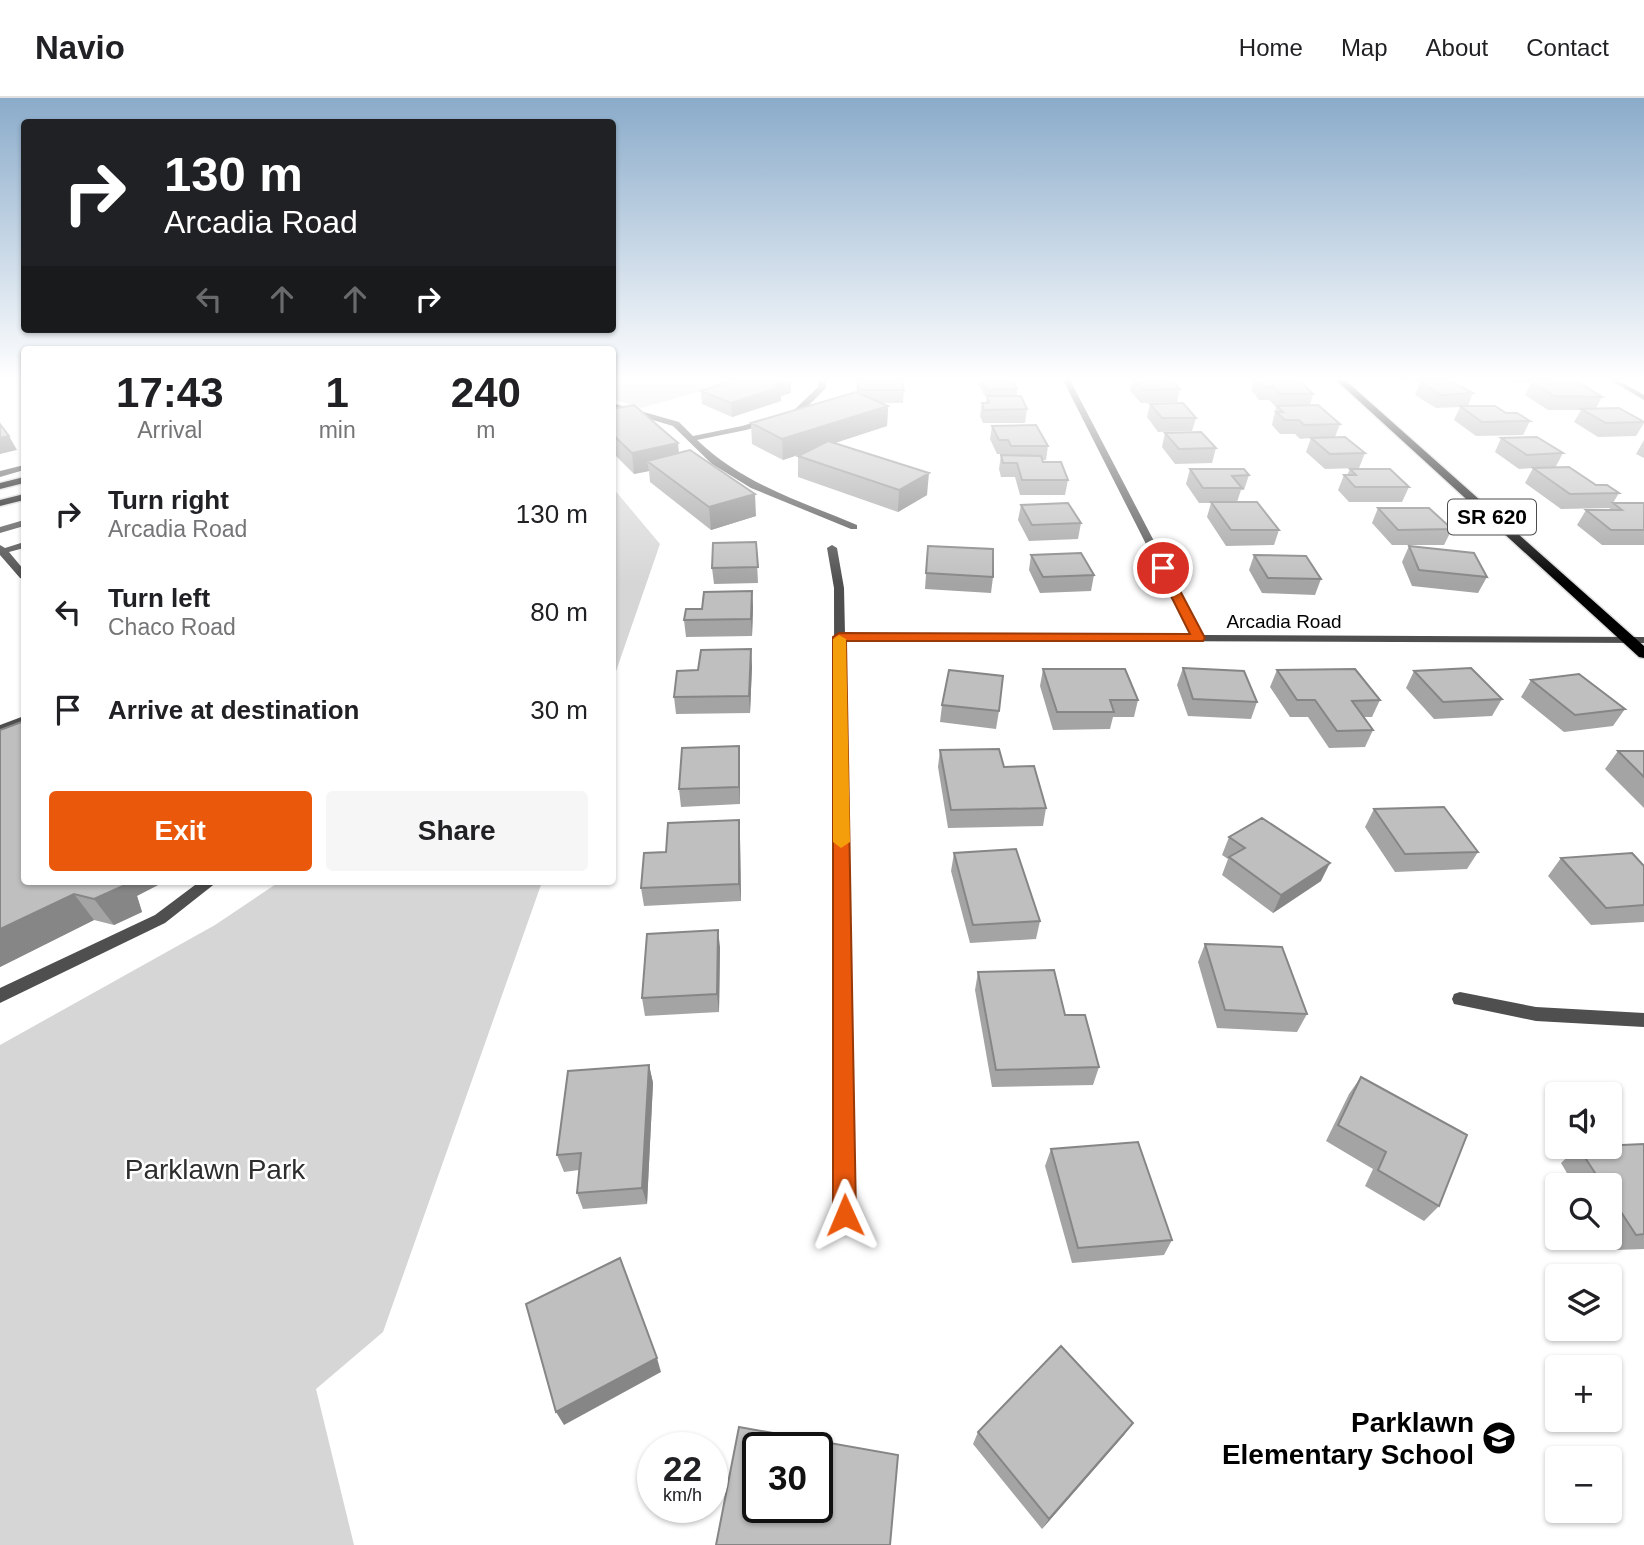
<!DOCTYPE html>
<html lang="en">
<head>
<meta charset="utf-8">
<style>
  :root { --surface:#fff; --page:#f6f6f6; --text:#202124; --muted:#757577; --line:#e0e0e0; --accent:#ea580c }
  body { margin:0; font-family:Helvetica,sans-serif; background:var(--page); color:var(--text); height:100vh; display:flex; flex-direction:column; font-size:26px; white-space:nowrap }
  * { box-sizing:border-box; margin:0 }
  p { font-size:23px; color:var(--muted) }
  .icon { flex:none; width:38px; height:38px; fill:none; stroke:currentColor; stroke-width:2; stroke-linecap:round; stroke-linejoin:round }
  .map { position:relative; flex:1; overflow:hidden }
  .details { position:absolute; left:21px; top:248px; width:595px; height:539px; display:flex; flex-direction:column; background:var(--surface); border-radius:7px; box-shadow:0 2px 5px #0004 }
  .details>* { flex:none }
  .hud { position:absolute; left:21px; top:21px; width:595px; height:214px; border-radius:7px; box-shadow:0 2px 5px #0004; background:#202124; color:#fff; overflow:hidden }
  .controls { position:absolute; left:1545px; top:984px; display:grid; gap:14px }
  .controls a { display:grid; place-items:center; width:77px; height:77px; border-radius:7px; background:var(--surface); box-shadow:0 2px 5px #0004; font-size:35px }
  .speed { position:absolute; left:637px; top:1334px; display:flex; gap:14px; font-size:35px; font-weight:700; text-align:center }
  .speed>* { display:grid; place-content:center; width:91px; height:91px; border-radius:50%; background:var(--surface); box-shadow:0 2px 5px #0004; line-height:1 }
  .speed small { font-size:18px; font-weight:400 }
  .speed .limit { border:4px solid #111; border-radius:10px; background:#fff; color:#111 }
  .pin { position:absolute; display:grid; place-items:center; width:60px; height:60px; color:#fff; margin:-30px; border:4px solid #fff; border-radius:50%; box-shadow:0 2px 7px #0007 }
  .me { position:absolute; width:77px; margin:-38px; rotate:359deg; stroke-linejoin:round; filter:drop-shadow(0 0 5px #0008) }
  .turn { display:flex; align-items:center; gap:24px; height:147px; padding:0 28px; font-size:32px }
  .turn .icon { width:91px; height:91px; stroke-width:2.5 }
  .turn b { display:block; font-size:49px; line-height:60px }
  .lanes { display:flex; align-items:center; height:66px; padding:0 28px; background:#0003; justify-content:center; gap:35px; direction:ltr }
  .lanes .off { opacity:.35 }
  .eta { display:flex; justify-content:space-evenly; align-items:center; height:119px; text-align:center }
  .eta b { font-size:42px; font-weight:600; line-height:49px }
  .action { display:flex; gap:14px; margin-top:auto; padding:14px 28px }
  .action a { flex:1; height:80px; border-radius:7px; background:var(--accent); color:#fff; font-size:28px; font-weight:600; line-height:80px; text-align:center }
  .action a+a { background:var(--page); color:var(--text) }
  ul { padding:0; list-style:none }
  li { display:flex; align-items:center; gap:21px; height:98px; padding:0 28px }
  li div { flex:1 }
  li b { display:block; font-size:26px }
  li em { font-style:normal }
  header { display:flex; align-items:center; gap:42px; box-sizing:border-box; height:98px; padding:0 35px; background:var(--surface); border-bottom:2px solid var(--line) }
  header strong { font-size:33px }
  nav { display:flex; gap:38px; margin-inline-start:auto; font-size:24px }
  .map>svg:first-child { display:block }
  .green { fill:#d6d6d6 }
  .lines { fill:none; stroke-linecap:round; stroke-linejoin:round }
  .primary-casing { stroke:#dbdbdb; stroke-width:3 }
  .lane { fill:#4f4f4f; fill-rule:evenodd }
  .street { fill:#4f4f4f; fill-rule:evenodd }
  .primary { fill:#000; fill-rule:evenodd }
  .wall { fill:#a4a4a4 }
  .shaded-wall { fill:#868686 }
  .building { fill:#bfbfbf; stroke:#868686; stroke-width:2; fill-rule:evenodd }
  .route { fill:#ea580c; stroke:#983908; stroke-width:2 }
  .slow { fill:#f59e0b }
  .labels { text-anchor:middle; stroke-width:5; stroke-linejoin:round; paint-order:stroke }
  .far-street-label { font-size:19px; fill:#000; stroke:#fff }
  .shield { fill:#fff; stroke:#4c4c4c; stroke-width:2 }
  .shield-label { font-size:21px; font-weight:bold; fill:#000 }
  .near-park-label { font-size:28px; fill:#2d2d2d; stroke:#fff }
  .near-poi-label { font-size:28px; font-weight:bold; fill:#000; stroke:#fff; text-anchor:end }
</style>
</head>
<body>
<header>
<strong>Navio</strong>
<nav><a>Home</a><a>Map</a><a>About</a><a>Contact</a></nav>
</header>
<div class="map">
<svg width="1644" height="1447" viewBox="0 0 1644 1447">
  <rect width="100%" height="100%" fill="#fff"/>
  <!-- green -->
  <path class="green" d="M 612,282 L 735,282 L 736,283 L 641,310 L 613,301 Z
    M 613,390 L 660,446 L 613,582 Z
    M 279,784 L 542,784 L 383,1234 L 316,1291 L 354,1447 L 0,1447 L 0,947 L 215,827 Z"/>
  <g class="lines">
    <defs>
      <path id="primary" d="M 1336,282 L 1345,282 L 1644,548 L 1644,560 L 1639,559 Z
        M 24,379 L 24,385 L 0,391 L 0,385 Z
        M 24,396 L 24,402 L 0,408 L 0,402 Z"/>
    </defs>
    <!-- primary casing -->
    <use href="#primary" class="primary-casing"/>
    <!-- lane -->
    <path class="lane" d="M 24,444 L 24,450 L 9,454 L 24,472 L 24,481 L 20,480 L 0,457 L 0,447 L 5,450 Z
      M 24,618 L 24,626 L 0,635 L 0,627 Z
      M 199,784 L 217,784 L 165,825 L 0,905 L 0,890 L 155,817 Z"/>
    <!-- street -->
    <path class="street" d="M 818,282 L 826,282 L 826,290 L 800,316 L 746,332 L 697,342 C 743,386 800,403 857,427 L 857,431 L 851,431 L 751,390 L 712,366 L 673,328 L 612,310 L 612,305 L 679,324 L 693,338 L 742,328 L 794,312 L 818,289 Z
      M 1063,282 L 1070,282 L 1203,537 L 1644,539 L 1644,545 L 845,542 L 855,1117 L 852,1124 L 845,1127 L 838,1124 L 835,1117 L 834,490 L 827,450 L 832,447 L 837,450 L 844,490 L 845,536 L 1192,537 Z
      M 1610,282 L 1618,282 L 1644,297 L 1644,302 Z
      M 24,367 L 24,372 L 0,379 L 0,373 Z
      M 24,422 L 24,428 L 0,435 L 0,429 Z
      M 1460,894 L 1536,909 L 1644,915 L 1644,929 L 1536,923 L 1454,906 L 1452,901 L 1454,896 Z"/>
    <!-- primary -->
    <use href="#primary" class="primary"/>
  </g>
  <!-- wall -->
  <path class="wall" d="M 791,282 L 791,295 L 781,298 L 781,303 L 732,319 L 702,306 L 701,293 Z
    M 856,282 L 902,282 L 904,292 L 903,305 L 882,305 L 888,308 L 887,328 L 834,345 L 927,397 L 898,414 L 798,379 L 798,358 L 805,354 L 783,362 L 752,346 L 751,325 L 857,295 Z
    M 979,282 L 1012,282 L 1017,291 L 1017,298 L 985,298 L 978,286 Z
    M 1132,282 L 1171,282 L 1180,291 L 1177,304 L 1141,305 L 1130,293 Z
    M 1244,282 L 1299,282 L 1313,296 L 1310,308 L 1340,326 L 1335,339 L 1365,355 L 1359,370 L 1325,371 L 1306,354 L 1311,340 L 1300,341 L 1295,336 L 1280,336 L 1272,327 L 1276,309 L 1269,302 L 1259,302 L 1251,292 L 1254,283 Z
    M 1397,282 L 1444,282 L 1443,283 L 1473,295 L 1468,308 L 1506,315 L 1530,323 L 1523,337 L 1476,338 L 1454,322 L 1460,309 L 1436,310 L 1415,297 L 1420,284 L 1433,284 L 1398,283 Z
    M 1511,282 L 1553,282 L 1553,284 L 1602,299 L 1596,310 L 1644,325 L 1636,338 L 1598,339 L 1574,324 L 1581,312 L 1548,312 L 1525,297 L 1531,285 L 1515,285 Z
    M 987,298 L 1027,311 L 1025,325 L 983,325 L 980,318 L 982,305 L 986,305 Z
    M 1150,306 L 1196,320 L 1192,333 L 1158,334 L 1147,319 Z
    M 612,311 L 679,355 L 756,418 L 711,432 L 650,384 L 649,373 L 634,376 L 612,354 Z
    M 992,328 L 1048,348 L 1046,362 L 1042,362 L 1043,364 L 1068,382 L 1065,397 L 1020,397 L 1015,379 L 1001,379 L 999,371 L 1001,357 L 1007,357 L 1006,356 L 997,356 L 990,341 Z
    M 1165,335 L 1216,350 L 1212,365 L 1175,366 L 1162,349 Z
    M 1501,340 L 1563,355 L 1555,370 L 1596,387 L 1619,395 L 1613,405 L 1644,405 L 1644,447 L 1602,447 L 1577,427 L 1586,412 L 1609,412 L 1610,410 L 1561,411 L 1525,385 L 1533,370 L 1519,371 L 1495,354 Z
    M 1644,342 L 1644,360 L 1636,356 Z
    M 1190,371 L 1249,377 L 1244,392 L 1241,392 L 1237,404 L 1279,432 L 1274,447 L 1226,448 L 1207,419 L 1211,405 L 1199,405 L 1186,386 Z
    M 1350,371 L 1409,389 L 1402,404 L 1349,404 L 1338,392 L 1344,377 L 1347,377 Z
    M 1021,407 L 1081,425 L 1078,441 L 1029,443 L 1018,422 Z
    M 1378,410 L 1452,431 L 1444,447 L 1392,447 L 1372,425 Z
    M 756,444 L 758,485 L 714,486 L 712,470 Z
    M 928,448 L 993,479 L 991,495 L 925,491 Z
    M 1409,448 L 1487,479 L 1478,495 L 1412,488 L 1402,464 Z
    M 1031,457 L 1094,477 L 1091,493 L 1040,495 L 1029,472 Z
    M 1254,457 L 1321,481 L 1315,497 L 1262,495 L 1249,472 Z
    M 753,509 L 752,538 L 686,539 L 684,522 Z
    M 752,568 L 750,615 L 676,616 L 674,599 L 698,572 Z
    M 1183,570 L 1257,604 L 1251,621 L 1188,618 L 1177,587 Z
    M 1043,571 L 1138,602 L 1134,619 L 1113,619 L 1110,631 L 1053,632 L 1040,588 Z
    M 1277,572 L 1380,602 L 1372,619 L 1364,619 L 1373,632 L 1365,649 L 1329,650 L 1308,619 L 1290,619 L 1270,589 Z
    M 1414,573 L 1502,601 L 1492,618 L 1434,621 L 1406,590 Z
    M 1531,582 L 1625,611 L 1613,628 L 1564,634 L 1521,599 Z
    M 942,607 L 999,613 L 996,631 L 940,624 Z
    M 24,623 L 137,798 L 142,814 L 114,827 L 94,822 L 0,869 Z
    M 940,652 L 1004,669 L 1046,710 L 1043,728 L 948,730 L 938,669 Z
    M 1618,653 L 1644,653 L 1644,710 L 1605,671 Z
    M 740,666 L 740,706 L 681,709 L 679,691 Z
    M 1374,711 L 1478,754 L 1467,771 L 1395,774 L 1365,729 Z
    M 1229,739 L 1321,783 L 1273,815 L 1222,777 L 1228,761 L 1222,757 Z
    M 740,740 L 741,803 L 644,808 L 641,790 L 666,754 Z
    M 954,755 L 1040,823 L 1036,841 L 970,845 L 951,773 Z
    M 1561,760 L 1644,768 L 1644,824 L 1591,827 L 1548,778 Z
    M 1205,846 L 1307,916 L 1297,934 L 1217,930 L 1198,864 Z
    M 720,849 L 719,914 L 645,918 L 642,900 Z
    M 978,874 L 1065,917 L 1099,969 L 1093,987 L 992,989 L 975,892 Z
    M 649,967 L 653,985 L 647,1106 L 583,1111 L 577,1095 L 579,1072 L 564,1074 L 557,1057 Z
    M 1361,979 L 1439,1108 L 1424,1123 L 1365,1088 L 1373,1071 L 1326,1043 L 1349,996 Z
    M 1644,1046 L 1644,1151 L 1616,1152 L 1608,1139 L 1610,1139 L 1610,1087 L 1574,1087 L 1561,1065 L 1578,1049 Z
    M 1051,1051 L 1172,1142 L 1164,1157 L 1072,1165 L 1045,1068 Z
    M 1133,1325 L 1124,1337 L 1042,1431 L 973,1346 L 978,1334 Z"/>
  <!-- shaded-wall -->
  <path class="shaded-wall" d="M 791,282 L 791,295 L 781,298 L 781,303 L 732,319 L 731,305 L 774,287 Z
    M 888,308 L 887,328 L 783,362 L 782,341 Z
    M 9,338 L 17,352 L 0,356 L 0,340 Z
    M 678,345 L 680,366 L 647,363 L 649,373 L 634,376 L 632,355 Z
    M 929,375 L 927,397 L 898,414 L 899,392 Z
    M 755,396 L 756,418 L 711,432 L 709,409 Z
    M 752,493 L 753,509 L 752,538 L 751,521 Z
    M 751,551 L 752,568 L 750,615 L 749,598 Z
    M 739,648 L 740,666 L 740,706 L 739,689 Z
    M 739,722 L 740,740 L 741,803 L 739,786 Z
    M 1330,765 L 1321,783 L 1273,815 L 1281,797 Z
    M 122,784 L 164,784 L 137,798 L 142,814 L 114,827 L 94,801 Z
    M 74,796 L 94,822 L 0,869 L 0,831 Z
    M 718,832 L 720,849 L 719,914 L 717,896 Z
    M 649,967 L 653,985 L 647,1106 L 642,1090 Z
    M 657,1260 L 661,1274 L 564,1327 L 556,1314 Z
    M 1133,1325 L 1124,1337 L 1042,1431 L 1049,1421 Z"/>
  <!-- building -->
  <path class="building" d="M 735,282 L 790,282 L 774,287 L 780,289 L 731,305 L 701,293 Z
    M 858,282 L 902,282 L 904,292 L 858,292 Z
    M 981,282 L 1012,282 L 1017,291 L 986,292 Z
    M 1135,282 L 1171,282 L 1180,291 L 1144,292 Z
    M 1257,282 L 1299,282 L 1313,296 L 1280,296 L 1273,288 L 1263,289 Z
    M 1451,283 L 1473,295 L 1441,297 L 1420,284 Z
    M 1532,284 L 1578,284 L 1602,299 L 1554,298 Z
    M 856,294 L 888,308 L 782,341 L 751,325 Z
    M 987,298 L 1021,298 L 1027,311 L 984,312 L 982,305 L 989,305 Z
    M 1183,305 L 1196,320 L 1162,320 L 1150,306 Z
    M 634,307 L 678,345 L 632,355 L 612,336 L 612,311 Z
    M 1318,307 L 1340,326 L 1304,327 L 1299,322 L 1285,322 L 1276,314 L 1283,314 L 1277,308 Z
    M 1460,308 L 1495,308 L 1506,315 L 1517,315 L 1530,323 L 1482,324 Z
    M 1619,310 L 1644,324 L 1606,325 L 1581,311 Z
    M 0,326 L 9,338 L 0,340 Z
    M 1036,327 L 1048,348 L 1011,348 L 1008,342 L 999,342 L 992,328 Z
    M 1201,334 L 1216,350 L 1179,351 L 1165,335 Z
    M 1345,339 L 1365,355 L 1330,356 L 1311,340 Z
    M 1537,339 L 1563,355 L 1527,357 L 1501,340 Z
    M 828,343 L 929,375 L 899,392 L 798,358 Z
    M 690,352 L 755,396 L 709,409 L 647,363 Z
    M 1001,357 L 1041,358 L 1043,364 L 1061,364 L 1068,382 L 1022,382 L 1017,365 L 1003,365 Z
    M 1569,369 L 1596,387 L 1607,387 L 1619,395 L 1570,396 L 1533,370 Z
    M 1190,371 L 1244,371 L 1249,377 L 1232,378 L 1242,390 L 1203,390 Z
    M 1350,371 L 1390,371 L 1409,389 L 1355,389 L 1344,377 L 1356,377 Z
    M 1211,404 L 1257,404 L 1279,432 L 1231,432 Z
    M 1068,405 L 1081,425 L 1032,427 L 1021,407 Z
    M 1613,405 L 1644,405 L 1644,432 L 1611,432 L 1586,412 L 1622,412 Z
    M 1378,410 L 1429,410 L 1452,431 L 1398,432 Z
    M 756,444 L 758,469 L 712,470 L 713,445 Z
    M 928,448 L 993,451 L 993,479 L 926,475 Z
    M 1409,448 L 1474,455 L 1487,479 L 1419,472 Z
    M 1081,455 L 1094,477 L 1043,479 L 1031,457 Z
    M 1254,457 L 1306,458 L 1321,481 L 1268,480 Z
    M 752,493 L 751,521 L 684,522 L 686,511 L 702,511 L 704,494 Z
    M 751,551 L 749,598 L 674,599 L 677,573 L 698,572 L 701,552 Z
    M 1183,570 L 1244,573 L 1257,604 L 1193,601 Z
    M 1471,570 L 1502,601 L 1443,604 L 1414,573 Z
    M 1043,571 L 1125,571 L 1138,602 L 1110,602 L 1114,614 L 1057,614 Z
    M 1355,571 L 1380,602 L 1352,603 L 1373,632 L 1337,633 L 1315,602 L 1297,602 L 1277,572 Z
    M 949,572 L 1003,578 L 999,613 L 942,607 Z
    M 1579,576 L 1625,611 L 1575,617 L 1531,582 Z
    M 24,623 L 24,784 L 122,784 L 123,788 L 94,801 L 74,796 L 0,831 L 0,632 Z
    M 739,648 L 739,689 L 679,691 L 682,650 Z
    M 999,651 L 1004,669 L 1034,668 L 1046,710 L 951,712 L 940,652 Z
    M 1618,653 L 1644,653 L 1644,679 Z
    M 1444,709 L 1478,754 L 1405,756 L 1374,711 Z
    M 1262,720 L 1330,765 L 1281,797 L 1229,759 L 1245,750 L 1229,739 Z
    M 739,722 L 739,786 L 641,790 L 644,755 L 666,754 L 668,725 Z
    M 1016,751 L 1040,823 L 973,827 L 954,755 Z
    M 1632,755 L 1644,768 L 1644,807 L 1606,810 L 1561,760 Z
    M 718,832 L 717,896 L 642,900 L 647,836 Z
    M 1205,846 L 1282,849 L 1307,916 L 1225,912 Z
    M 1054,872 L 1065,917 L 1085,917 L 1099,969 L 996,972 L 978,874 Z
    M 649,967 L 642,1090 L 577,1095 L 581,1055 L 557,1057 L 568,973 Z
    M 1361,979 L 1467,1037 L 1439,1108 L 1378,1072 L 1386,1054 L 1338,1027 Z
    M 1138,1044 L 1172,1142 L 1078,1150 L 1051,1051 Z
    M 1644,1046 L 1644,1136 L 1636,1137 L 1610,1097 L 1610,1087 L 1603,1087 L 1578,1049 Z
    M 620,1160 L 657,1260 L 556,1314 L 526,1206 Z
    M 1061,1248 L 1133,1325 L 1049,1421 L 978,1334 Z
    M 739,1329 L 898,1357 L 890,1447 L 716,1447 ZM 758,1349 L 817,1349 L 817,1409 L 758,1409 Z"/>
  <!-- sky -->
  <linearGradient id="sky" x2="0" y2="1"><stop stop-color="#8aabca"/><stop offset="0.58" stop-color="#fff"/><stop offset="1" stop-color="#fff" stop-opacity="0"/></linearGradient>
  <rect width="1644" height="485" fill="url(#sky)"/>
  <!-- route -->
  <path class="route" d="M 1163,466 L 1168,470 L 1205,540 L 1203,543 L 846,543 L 856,1117 L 853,1125 L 845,1128 L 837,1125 L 833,1117 L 833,539 L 839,535 L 1190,536 L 1157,470 Z"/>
  <!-- slow -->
  <path class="slow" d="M 839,537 L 846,541 L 850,744 L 841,750 L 833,744 L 833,541 Z"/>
  <!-- icons -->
  <defs>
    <symbol id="school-disc" viewBox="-11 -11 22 22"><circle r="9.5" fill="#000" stroke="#fff"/><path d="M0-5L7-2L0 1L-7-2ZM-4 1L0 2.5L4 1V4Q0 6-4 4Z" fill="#fff"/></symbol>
  </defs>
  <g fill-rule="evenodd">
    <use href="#school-disc" x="1480" y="1321" width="38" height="38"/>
  </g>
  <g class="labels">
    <!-- far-street labels -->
    <g class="far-street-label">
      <text x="1284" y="530">Arcadia Road</text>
    </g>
    <!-- shield labels -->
    <rect class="shield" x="1448" y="401.5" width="88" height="35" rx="5"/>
    <g class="shield-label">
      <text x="1492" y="426">SR 620</text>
    </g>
    <!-- near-park labels -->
    <g class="near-park-label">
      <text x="215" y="1081">Parklawn Park</text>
    </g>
    <!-- near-poi labels -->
    <g class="near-poi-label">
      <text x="1474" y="1334">Parklawn<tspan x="1474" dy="32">Elementary School</tspan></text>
    </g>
  </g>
</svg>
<div class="controls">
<a><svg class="icon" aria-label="sound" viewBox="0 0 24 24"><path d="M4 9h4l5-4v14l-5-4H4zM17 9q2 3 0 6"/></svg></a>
<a><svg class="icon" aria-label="search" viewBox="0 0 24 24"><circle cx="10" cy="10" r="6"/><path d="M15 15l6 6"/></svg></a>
<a><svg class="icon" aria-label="layers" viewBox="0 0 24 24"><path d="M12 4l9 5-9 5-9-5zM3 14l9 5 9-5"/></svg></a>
<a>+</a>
<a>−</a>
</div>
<div class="speed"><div>22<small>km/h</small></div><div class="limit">30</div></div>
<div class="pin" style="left:1163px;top:470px;background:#d93025"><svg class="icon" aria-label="arrive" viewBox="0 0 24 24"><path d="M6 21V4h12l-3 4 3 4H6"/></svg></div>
<svg class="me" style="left:845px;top:1117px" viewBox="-20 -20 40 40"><path d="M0-17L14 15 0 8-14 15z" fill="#ea580c" stroke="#fff" stroke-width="4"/></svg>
<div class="hud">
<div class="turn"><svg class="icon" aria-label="right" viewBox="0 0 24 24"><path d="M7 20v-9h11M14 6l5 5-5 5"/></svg><div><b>130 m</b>Arcadia Road</div></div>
<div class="lanes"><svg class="icon off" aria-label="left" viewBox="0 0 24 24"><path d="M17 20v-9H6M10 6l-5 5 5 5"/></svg><svg class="icon off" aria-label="ahead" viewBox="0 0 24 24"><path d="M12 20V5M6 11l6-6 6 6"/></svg><svg class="icon off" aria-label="ahead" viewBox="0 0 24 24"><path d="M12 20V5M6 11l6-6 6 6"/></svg><svg class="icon" aria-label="right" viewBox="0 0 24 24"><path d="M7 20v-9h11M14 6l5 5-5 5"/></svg></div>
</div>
<section class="details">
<div class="eta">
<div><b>17:43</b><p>Arrival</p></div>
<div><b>1</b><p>min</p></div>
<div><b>240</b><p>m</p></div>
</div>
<ul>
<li><svg class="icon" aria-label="right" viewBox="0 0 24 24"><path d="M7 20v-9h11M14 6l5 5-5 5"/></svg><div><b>Turn right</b><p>Arcadia Road</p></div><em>130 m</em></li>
<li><svg class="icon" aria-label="left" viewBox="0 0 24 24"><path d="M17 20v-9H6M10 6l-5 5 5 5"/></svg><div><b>Turn left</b><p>Chaco Road</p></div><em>80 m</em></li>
<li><svg class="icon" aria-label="arrive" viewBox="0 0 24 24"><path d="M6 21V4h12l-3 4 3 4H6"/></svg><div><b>Arrive at destination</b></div><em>30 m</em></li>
</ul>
<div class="action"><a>Exit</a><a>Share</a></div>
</section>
</div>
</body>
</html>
